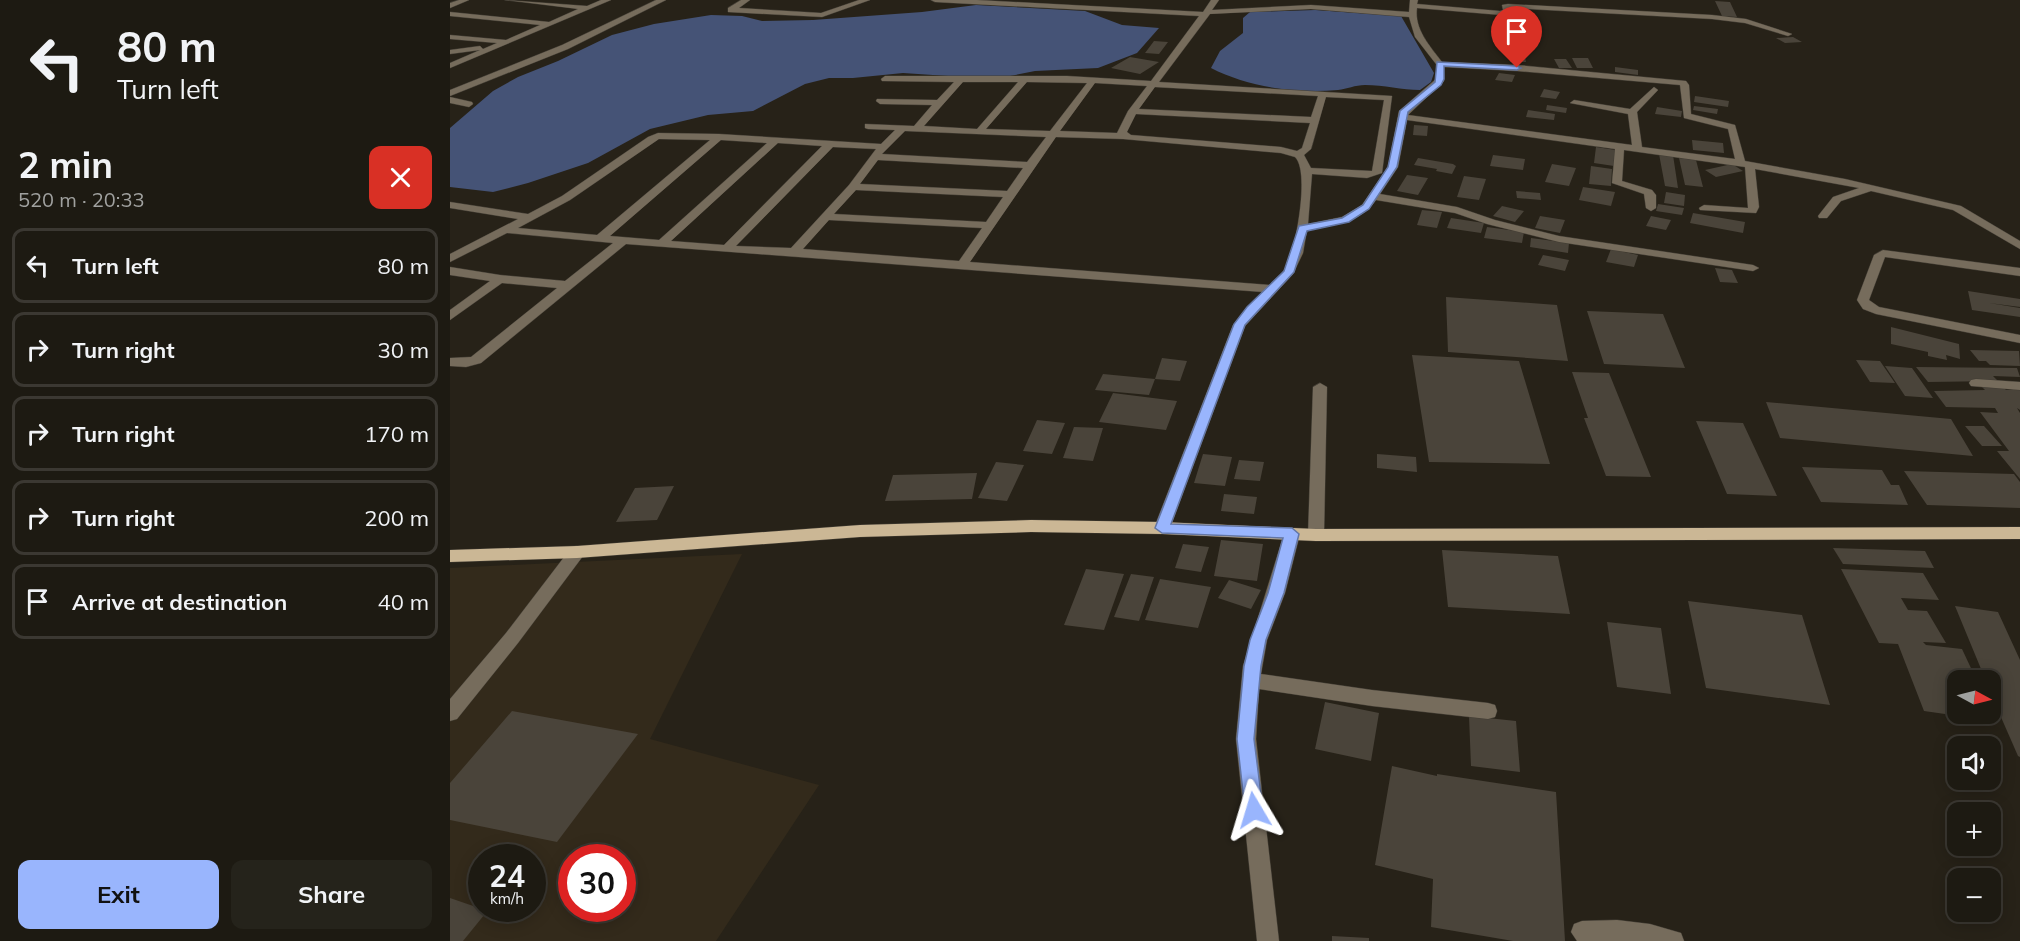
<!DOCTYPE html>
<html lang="en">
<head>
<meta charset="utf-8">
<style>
  :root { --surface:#1d1a12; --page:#25231b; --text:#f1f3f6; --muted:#a0a19f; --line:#3b3832; --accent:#99b5fd }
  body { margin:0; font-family:Mulish,sans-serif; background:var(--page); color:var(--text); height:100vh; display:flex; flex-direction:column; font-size:22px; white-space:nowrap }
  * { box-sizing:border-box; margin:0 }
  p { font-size:20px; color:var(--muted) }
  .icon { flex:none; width:33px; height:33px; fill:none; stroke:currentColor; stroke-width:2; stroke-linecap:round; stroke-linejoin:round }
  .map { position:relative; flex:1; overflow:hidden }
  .drawer { display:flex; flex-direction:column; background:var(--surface); width:450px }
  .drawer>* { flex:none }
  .top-card { background:#1d1a12; color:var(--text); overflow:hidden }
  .needle { width:39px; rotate:97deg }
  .fabs { position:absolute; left:1497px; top:670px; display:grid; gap:12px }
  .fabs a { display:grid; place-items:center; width:54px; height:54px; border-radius:12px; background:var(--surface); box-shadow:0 3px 15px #0003,0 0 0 2px var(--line); font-size:30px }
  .speed { position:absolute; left:18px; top:844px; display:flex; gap:12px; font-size:30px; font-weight:700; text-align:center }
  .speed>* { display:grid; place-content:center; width:78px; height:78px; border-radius:50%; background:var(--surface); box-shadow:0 3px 15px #0003,0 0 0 2px var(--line); line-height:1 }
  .speed small { font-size:15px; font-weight:400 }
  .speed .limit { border:9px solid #d22; background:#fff; color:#111 }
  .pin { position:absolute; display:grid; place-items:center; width:51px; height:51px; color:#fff; margin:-62px -26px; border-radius:50% 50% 50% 0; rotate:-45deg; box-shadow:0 0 6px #0007 }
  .pin .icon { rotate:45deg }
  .me { position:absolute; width:66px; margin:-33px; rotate:353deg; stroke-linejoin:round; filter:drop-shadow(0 0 4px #0008) }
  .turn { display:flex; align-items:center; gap:21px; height:126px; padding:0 18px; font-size:27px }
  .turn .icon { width:78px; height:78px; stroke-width:2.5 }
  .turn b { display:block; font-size:42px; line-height:51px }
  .round { display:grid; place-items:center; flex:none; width:63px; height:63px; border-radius:12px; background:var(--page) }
  .head { display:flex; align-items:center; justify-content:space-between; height:102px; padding:0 18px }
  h1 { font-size:36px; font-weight:700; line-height:45px }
  .primary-button { display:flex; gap:12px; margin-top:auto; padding:12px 18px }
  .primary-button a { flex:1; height:69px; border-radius:12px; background:var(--accent); color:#111; font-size:24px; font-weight:700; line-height:69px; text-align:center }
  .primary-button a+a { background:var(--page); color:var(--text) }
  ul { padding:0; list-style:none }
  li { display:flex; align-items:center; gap:18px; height:75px; margin:0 12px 9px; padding:0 6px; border:3px solid var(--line); border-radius:12px }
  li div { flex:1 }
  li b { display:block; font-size:22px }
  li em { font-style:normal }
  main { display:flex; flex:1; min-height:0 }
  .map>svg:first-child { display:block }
  .built { fill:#332a1b; fill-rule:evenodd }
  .water { fill:#455376 }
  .building { fill:#4a443a }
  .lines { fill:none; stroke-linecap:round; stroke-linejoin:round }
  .minor-casing { stroke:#433e35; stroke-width:1 }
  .major-casing { stroke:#433e35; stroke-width:1 }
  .minor { fill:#766c5c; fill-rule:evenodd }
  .major { fill:#cbb795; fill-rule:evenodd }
  .route { fill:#99b5fd; stroke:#6376a4; stroke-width:1.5 }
</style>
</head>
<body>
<main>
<section class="drawer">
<div class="top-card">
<div class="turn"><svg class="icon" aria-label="left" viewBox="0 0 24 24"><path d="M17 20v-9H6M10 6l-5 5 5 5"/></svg><div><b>80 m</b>Turn left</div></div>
</div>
<div class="head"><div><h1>2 min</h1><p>520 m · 20:33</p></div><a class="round" style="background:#d93025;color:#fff"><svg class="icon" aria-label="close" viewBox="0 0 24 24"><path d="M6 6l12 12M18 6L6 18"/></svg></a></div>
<ul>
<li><svg class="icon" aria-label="left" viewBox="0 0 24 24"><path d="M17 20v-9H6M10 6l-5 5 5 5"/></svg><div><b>Turn left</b></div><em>80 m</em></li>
<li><svg class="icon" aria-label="right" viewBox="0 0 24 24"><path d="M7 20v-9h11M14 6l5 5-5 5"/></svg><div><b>Turn right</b></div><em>30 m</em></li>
<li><svg class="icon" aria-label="right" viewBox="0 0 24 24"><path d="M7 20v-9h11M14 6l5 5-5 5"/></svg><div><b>Turn right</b></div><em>170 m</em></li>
<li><svg class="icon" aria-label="right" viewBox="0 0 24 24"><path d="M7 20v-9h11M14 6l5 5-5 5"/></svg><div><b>Turn right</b></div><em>200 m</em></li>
<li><svg class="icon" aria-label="arrive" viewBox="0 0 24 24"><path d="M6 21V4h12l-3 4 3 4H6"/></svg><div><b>Arrive at destination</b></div><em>40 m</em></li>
</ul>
<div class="primary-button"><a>Exit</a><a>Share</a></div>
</section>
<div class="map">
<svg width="1570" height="941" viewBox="0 0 1570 941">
  <rect width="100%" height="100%" fill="#272218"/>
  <!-- built -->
  <path class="built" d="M 292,554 L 200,739 L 369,785 L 266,941 L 0,941 L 0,568 ZM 32,858 L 82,858 L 82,909 L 32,909 ZM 122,858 L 172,858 L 172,909 L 122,909 Z"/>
  <!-- water -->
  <path class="water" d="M 526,5 L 635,11 L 672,25 L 709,28 L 687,53 L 648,68 L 585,71 L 560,76 L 498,76 L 453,73 L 403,78 L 379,78 L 355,84 L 303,111 L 258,115 L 200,129 L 138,163 L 78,183 L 43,192 L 0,187 L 0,128 L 43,91 L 68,77 L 108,61 L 162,35 L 204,24 L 261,15 L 292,16 L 312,21 L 363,20 L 472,12 Z
    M 865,10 L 951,16 L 984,73 L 981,82 L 970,90 C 952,90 934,85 915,85 C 905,85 897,89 888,90 C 846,94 798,87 761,68 L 770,51 L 793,33 L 793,18 L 800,12 Z"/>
  <!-- building -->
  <path class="building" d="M 1265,1 L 1280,2 L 1287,17 L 1272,16 Z
    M 1343,37 L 1352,42 L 1335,43 L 1326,38 Z
    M 704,41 L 718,42 L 709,54 L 695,53 Z
    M 1059,56 L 1075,57 L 1076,62 L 1060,62 Z
    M 680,57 L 709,62 L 690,74 L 661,68 Z
    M 1122,58 L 1138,58 L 1143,68 L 1127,68 Z
    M 1104,59 L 1116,59 L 1122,68 L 1109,68 Z
    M 1165,67 L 1188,70 L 1188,75 L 1165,72 Z
    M 1049,73 L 1065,75 L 1062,82 L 1045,80 Z
    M 1094,89 L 1110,92 L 1106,99 L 1090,97 Z
    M 1245,96 L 1279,101 L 1278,107 L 1244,102 Z
    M 1097,105 L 1117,108 L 1116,113 L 1096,110 Z
    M 1244,106 L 1268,109 L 1267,114 L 1243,110 Z
    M 1207,107 L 1232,111 L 1231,117 L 1205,114 Z
    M 1078,110 L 1105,114 L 1104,120 L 1076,117 Z
    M 964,125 L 978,126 L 977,136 L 963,135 Z
    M 1242,140 L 1273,143 L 1274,153 L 1243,150 Z
    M 1146,147 L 1166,150 L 1164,166 L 1144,163 Z
    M 1209,154 L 1223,155 L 1228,188 L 1215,186 Z
    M 1043,155 L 1075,159 L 1073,170 L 1040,166 Z
    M 968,158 L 1003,164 L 1006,166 L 1002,174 L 986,171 L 987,169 L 964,165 Z
    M 1229,158 L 1246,160 L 1253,187 L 1235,185 Z
    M 1102,164 L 1126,168 L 1119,186 L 1095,182 Z
    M 1282,164 L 1293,171 L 1266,177 L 1255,170 Z
    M 1141,166 L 1162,169 L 1161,186 L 1139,184 Z
    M 957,175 L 978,178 L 968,195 L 947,191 Z
    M 1014,176 L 1036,179 L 1029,200 L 1007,197 Z
    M 1133,187 L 1165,192 L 1161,206 L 1129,200 Z
    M 1066,191 L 1090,193 L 1091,200 L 1067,198 Z
    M 1216,192 L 1235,195 L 1234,206 L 1214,203 Z
    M 1208,204 L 1234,208 L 1232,215 L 1206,211 Z
    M 1052,206 L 1074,211 L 1065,222 L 1043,216 Z
    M 972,210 L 992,212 L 987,228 L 967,225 Z
    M 1243,213 L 1295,222 L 1293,233 L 1240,223 Z
    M 1090,216 L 1115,220 L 1110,233 L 1085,228 Z
    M 1201,216 L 1221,220 L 1216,230 L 1196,226 Z
    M 1001,218 L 1034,223 L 1031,233 L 997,228 Z
    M 1037,227 L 1074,232 L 1072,243 L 1034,238 Z
    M 1081,238 L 1119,243 L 1118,253 L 1080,247 Z
    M 1161,249 L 1188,255 L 1184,267 L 1156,262 Z
    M 1093,255 L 1119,260 L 1115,271 L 1088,265 Z
    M 1265,268 L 1282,270 L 1288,283 L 1270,282 Z
    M 1518,291 L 1570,299 L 1570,307 L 1539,303 L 1570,308 L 1570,317 L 1522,310 Z
    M 996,297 L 1107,305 L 1118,361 L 998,352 Z
    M 1137,311 L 1213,314 L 1235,368 L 1154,364 Z
    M 1441,327 L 1509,344 L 1510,359 L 1496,355 L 1497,360 L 1478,356 L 1478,352 L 1441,344 Z
    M 1520,350 L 1569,351 L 1570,366 L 1540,365 L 1536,361 L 1529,361 Z
    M 962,355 L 1069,361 L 1100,464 L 979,462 Z
    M 712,358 L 737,361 L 730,381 L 705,379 Z
    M 1406,360 L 1430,361 L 1445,383 L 1420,382 Z
    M 1435,366 L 1462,368 L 1483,398 L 1455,396 Z
    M 1466,367 L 1567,368 L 1570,377 L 1543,376 L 1548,381 L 1478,382 Z
    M 1122,372 L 1159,373 L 1201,477 L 1156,476 L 1134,418 L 1138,418 Z
    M 653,374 L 705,379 L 699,395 L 645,390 Z
    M 1531,386 L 1552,386 L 1556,390 L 1570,390 L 1570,410 L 1567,408 L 1570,413 L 1570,479 L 1547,451 L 1559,451 L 1530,412 L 1548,413 L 1545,408 L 1496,407 L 1484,391 L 1535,390 Z
    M 663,393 L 727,401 L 716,430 L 649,422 Z
    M 1316,402 L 1501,419 L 1523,456 L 1330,438 Z
    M 587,420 L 615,423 L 602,454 L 573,451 Z
    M 1246,421 L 1293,423 L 1327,496 L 1277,494 Z
    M 1515,426 L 1534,426 L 1552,446 L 1532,446 Z
    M 624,427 L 653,428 L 643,461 L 613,458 Z
    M 753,454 L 782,457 L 775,486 L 744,483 Z
    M 927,454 L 966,457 L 967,472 L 927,468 Z
    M 789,460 L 814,462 L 810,481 L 784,479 Z
    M 546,462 L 574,465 L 557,501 L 528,498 Z
    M 1352,467 L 1432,470 L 1441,485 L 1449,485 L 1458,505 L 1371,502 Z
    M 1454,471 L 1564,474 L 1570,482 L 1570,508 L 1477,505 Z
    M 527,473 L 522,499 L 435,501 L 443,475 Z
    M 224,486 L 207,520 L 166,522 L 185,488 Z
    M 774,494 L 807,497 L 804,514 L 771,511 Z
    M 771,540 L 813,544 L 807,581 L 764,576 Z
    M 733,544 L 759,547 L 751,572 L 725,568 Z
    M 1383,548 L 1475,551 L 1484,568 L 1393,564 Z
    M 992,550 L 1108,556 L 1120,614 L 998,607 Z
    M 636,569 L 674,574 L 654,630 L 614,625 Z
    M 1391,569 L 1473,573 L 1489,600 L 1451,598 L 1458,610 L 1477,611 L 1496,643 L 1473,642 L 1476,645 L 1512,649 L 1527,681 L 1508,681 L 1508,714 L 1541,714 L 1544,721 L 1474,711 L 1448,644 L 1429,643 Z
    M 681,574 L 704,577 L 689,621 L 664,617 Z
    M 710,579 L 761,587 L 748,628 L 695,620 Z
    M 779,580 L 811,590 L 801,609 L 768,598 Z
    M 1238,601 L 1352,615 L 1380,705 L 1256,688 Z
    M 1505,606 L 1548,612 L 1570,660 L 1570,757 L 1568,756 L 1540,692 L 1540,681 L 1536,681 Z
    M 1157,622 L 1211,628 L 1221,694 L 1167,687 Z
    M 875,702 L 929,713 L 921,761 L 865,749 Z
    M 62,711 L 188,734 L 107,842 L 0,820 L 0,783 Z
    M 1019,716 L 1066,721 L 1070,772 L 1021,766 Z
    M 942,766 L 987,776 L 987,774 L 1106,792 L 1115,941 L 1063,941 L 981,927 L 983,879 L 925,865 Z
    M 0,898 L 32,909 L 39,909 L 13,941 L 0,941 Z
    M 882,936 L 919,938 L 919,941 L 882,941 Z"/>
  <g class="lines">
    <defs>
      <path id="minor" d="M 9,0 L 19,0 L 0,8 L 0,3 Z
        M 55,0 L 137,6 L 151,0 L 161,0 L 0,68 L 0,63 L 30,50 L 0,54 L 0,50 L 30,46 L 33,49 L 47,43 L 0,39 L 0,35 L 56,40 L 90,25 L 0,16 L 0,12 L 99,22 L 128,9 Z
        M 206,0 L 216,0 L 118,49 L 0,96 L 0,90 L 112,45 Z
        M 291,0 L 300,0 L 289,8 L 371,13 L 409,0 L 420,0 L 372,17 L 278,12 L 278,8 Z
        M 481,0 L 527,0 L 753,12 L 761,0 L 769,0 L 762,10 L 861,5 L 959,12 L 960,0 L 968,0 L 967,4 L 1050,11 L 1053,10 L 1052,5 L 1058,4 L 1262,15 L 1296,19 L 1342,34 L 1338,36 L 1295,23 L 1262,19 L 1059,8 L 1060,13 L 1051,15 L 967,8 C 964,29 980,46 992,62 L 1067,65 L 1236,81 L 1239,85 L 1241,114 L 1285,125 L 1295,161 L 1395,179 L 1511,206 L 1570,241 L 1570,249 L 1503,210 L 1421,191 L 1391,201 L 1377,218 L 1369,218 L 1368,216 L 1383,197 L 1409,188 L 1305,169 L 1309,207 L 1306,213 L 1250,210 L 1249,208 L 1254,205 L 1298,208 L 1295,167 L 1174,150 L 1172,181 L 1202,190 L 1206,195 L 1206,208 L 1201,211 L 1196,208 L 1194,194 L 1162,183 L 1165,149 L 957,120 L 948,167 L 930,194 L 1007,207 L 1045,220 L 1109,236 L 1303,265 L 1309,268 L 1303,271 L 1109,242 L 1037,224 L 1005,213 L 926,200 C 910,223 883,225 857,230 L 853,253 L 843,274 L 795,326 L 720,528 L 718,532 L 706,532 L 704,528 L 783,325 L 813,292 L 176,244 L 31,363 L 16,367 L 0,366 L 0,358 L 21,357 L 107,288 L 52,283 L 0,320 L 0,310 L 40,281 L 0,275 L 0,267 L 50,275 L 115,281 L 163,243 L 57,233 L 0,262 L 0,254 L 68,219 L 0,208 L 0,202 L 78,214 L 112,196 L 198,137 L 208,133 L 269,134 L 431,144 L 445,130 L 418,129 L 415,128 L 415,124 L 464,126 L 482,105 L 430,104 L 426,101 L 427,99 L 487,100 L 504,82 L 432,81 L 431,79 L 435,76 L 617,76 L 701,81 L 749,16 L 485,2 ZM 861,9 L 959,17 L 965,37 L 986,64 L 987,78 L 949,111 L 938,167 L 912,205 L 892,217 L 858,224 L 862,174 L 917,178 L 932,173 L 942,96 L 709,82 L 760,14 ZM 994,67 L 1067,71 L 1230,85 L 1234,118 L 1278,129 L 1285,159 L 1192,147 L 1187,112 L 1208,90 L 1204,87 L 1180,109 L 1124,100 L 1120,103 L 1178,114 L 1182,145 L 958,115 L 994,81 ZM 513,82 L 568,82 L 527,129 L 474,126 ZM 577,82 L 637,83 L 600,131 L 536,129 ZM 645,83 L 697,86 L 678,111 L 667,133 L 610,131 ZM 705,87 L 868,96 L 861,117 L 689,109 ZM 876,97 L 934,100 L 922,171 L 861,168 L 854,155 L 861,149 ZM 686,114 L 860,123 L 852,148 L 847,151 L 831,147 L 681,135 L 677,132 ZM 455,131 L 596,137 L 577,162 L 432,154 ZM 606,137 L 673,139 L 831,153 L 845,157 C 860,171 846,245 838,263 C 834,272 827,279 820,285 L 520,262 ZM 209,139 L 260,140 L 147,235 L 68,228 L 120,200 ZM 271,140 L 317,143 L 209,240 L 160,236 ZM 328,143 L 372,146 L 274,245 L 221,241 ZM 383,147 L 426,149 L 399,185 L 341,248 L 286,246 ZM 428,160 L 573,168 L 557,191 L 410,184 ZM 406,190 L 553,197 L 536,222 L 384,214 ZM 379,220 L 532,228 L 509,261 L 353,249 Z
        M 0,97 L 22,102 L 23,104 L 19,107 L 0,103 Z
        M 1433,250 L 1570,268 L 1570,276 L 1435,257 L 1419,300 L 1429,307 L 1570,335 L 1570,343 L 1426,314 L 1413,309 L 1407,300 L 1424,255 Z
        M 1526,379 L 1570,382 L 1570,390 L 1521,386 L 1519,383 L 1521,380 Z
        M 870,383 L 877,387 L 874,535 L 872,539 L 860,539 L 858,535 L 863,387 Z
        M 842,528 L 848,530 L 850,534 L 835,593 L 817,640 L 811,674 L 922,690 L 1038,703 L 1045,705 L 1047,711 L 1045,717 L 1038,719 L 922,706 L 809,689 L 806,739 L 829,941 L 807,941 L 786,739 L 793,666 L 834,534 L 836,530 Z
        M 127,546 L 133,548 L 135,552 L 133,556 L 68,643 L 7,719 L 0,721 L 0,699 L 56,633 L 121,548 Z
        M 1167,920 L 1200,924 L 1231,933 L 1234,941 L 1127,941 L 1121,932 L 1124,924 L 1132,921 Z"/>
      <path id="major" d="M 581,520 L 712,522 L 866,529 L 1570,527 L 1570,539 L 866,541 L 712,534 L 581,532 L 410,537 L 127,558 L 0,562 L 0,550 L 127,546 L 410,525 Z"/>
    </defs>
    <!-- minor casing -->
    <use href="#minor" class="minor-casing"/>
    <!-- major casing -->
    <use href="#major" class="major-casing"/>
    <!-- minor -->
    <use href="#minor" class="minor"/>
    <!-- major -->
    <use href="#major" class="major"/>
  </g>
  <!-- route -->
  <path class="route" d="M 987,62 L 1067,66 L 1071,68 L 1067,70 L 994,66 L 994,79 L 991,85 L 958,112 L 947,167 L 919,209 L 899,222 L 857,231 L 844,272 L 795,325 L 721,524 L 842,528 L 849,534 L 834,593 L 816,640 L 811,666 L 804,739 L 813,810 L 811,816 L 804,818 L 797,816 L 795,810 L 787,739 L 794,666 L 800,640 L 818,593 L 833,538 L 712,533 L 705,528 L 784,324 L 797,307 L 834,271 L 849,226 L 892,218 L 913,205 L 938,167 L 950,111 L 985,82 Z"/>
</svg>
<div class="fabs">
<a><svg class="needle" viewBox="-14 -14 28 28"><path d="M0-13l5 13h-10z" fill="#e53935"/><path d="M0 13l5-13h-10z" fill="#a0a19f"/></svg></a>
<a><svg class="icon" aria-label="sound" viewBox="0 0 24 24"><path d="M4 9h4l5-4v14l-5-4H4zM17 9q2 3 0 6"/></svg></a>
<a>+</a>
<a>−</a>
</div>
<div class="speed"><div>24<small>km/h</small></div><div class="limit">30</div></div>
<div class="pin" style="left:1067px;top:68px;background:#d93025"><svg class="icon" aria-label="arrive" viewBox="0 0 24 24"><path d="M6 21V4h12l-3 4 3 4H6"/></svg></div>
<svg class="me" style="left:804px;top:810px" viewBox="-20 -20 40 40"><path d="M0-17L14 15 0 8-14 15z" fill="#99b5fd" stroke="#fff" stroke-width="4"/></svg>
</div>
</main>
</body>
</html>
